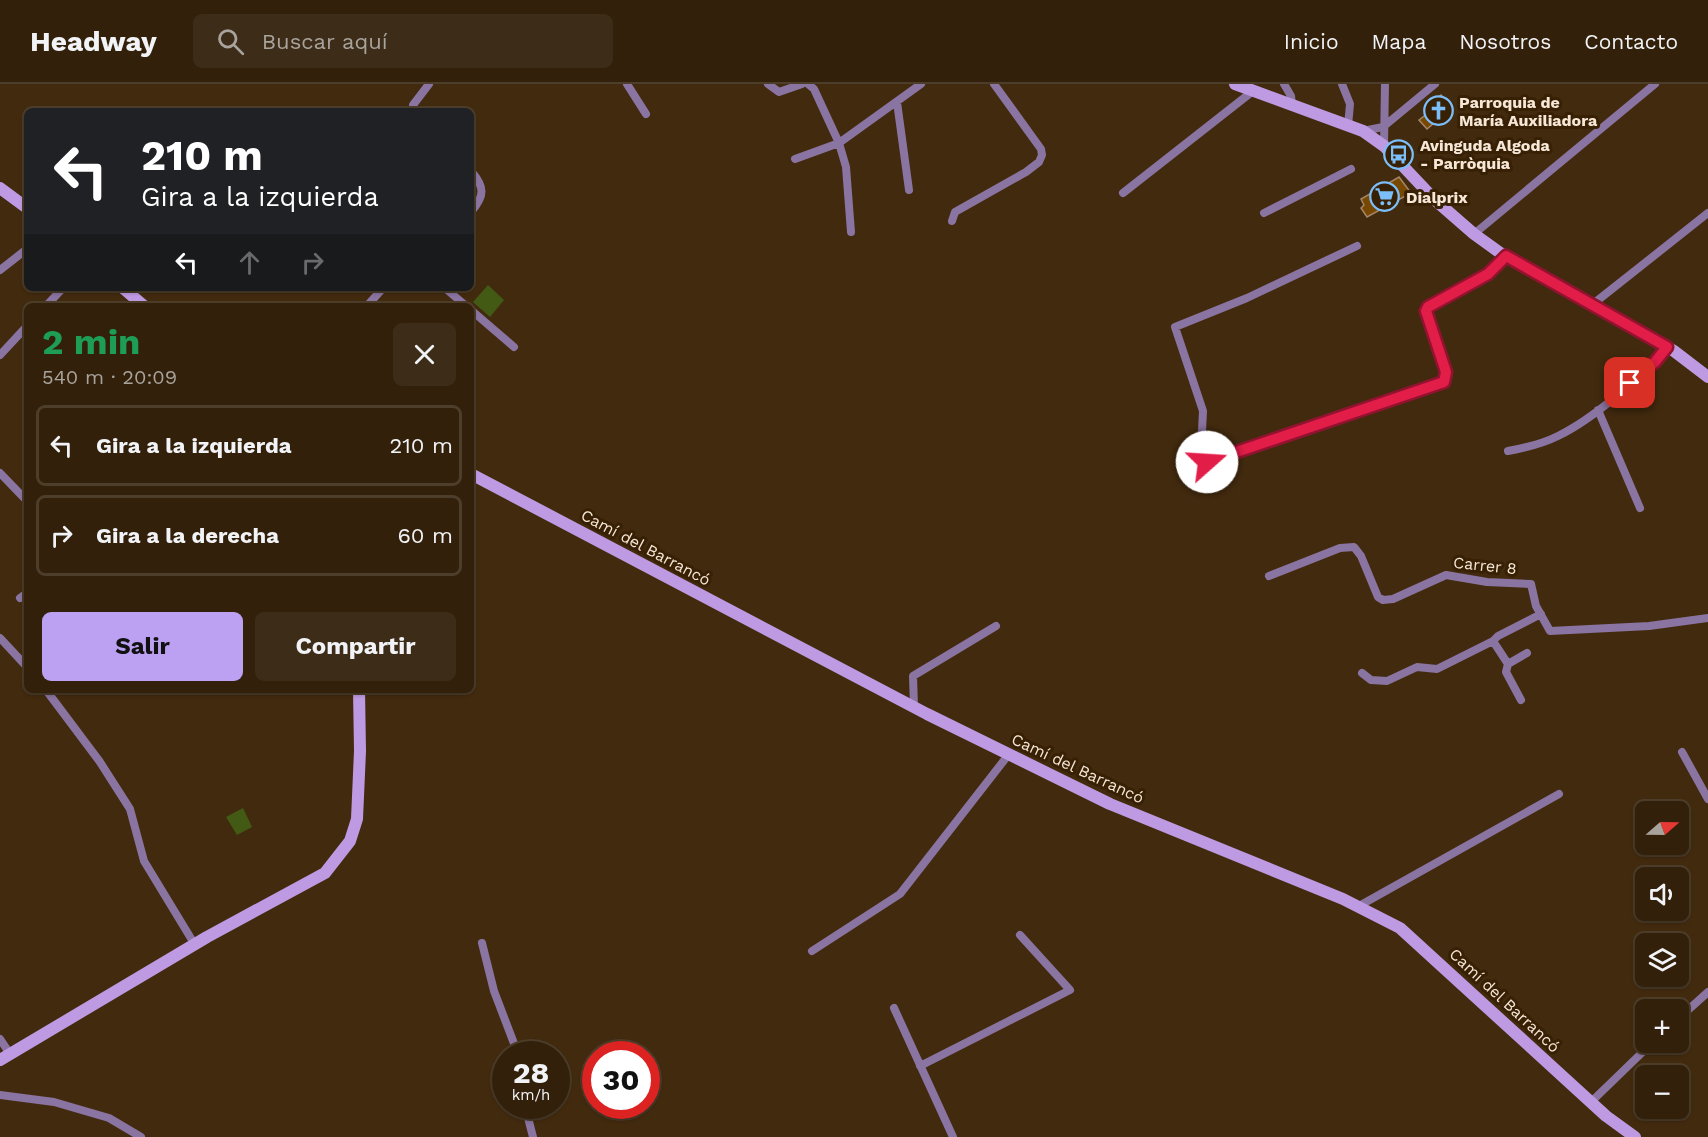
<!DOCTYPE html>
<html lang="es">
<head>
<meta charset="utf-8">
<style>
  :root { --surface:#32200a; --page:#3d2d18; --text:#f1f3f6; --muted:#a8a39c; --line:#4d3e2b; --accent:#bca0f2 }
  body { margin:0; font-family:"Work Sans",sans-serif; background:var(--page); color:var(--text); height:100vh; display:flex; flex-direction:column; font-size:22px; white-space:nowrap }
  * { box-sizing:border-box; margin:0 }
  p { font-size:20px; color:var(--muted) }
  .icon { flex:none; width:33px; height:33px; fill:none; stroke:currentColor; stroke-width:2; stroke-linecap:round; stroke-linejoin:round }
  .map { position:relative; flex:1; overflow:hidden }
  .side { position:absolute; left:24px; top:219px; width:450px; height:390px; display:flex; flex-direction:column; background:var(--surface); border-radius:9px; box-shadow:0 2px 4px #0004,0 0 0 2px var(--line) }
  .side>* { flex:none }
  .guide { position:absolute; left:24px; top:24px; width:450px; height:183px; border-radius:9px; box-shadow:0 2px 4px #0004,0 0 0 2px var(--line); background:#202124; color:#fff; overflow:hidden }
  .needle { width:39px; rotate:70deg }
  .controls { position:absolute; left:1635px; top:717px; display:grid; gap:12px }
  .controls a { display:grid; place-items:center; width:54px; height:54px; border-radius:9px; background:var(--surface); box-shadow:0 2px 4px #0004,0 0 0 2px var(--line); font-size:30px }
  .speed { position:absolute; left:492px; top:957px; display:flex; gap:12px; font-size:30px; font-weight:700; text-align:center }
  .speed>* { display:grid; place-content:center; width:78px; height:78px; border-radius:50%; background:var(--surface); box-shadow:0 2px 4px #0004,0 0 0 2px var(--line); line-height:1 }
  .speed small { font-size:15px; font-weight:400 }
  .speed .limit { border:9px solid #d22; background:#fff; color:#111 }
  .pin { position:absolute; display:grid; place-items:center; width:51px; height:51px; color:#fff; margin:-26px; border-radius:12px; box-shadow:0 3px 9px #0006 }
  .me { position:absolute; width:66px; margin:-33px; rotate:71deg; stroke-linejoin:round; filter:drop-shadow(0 0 4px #0008) }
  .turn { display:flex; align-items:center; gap:21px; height:126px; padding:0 18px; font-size:27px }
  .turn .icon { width:78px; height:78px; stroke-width:2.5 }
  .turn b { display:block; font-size:42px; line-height:51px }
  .lanes { display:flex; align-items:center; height:57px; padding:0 18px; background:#0003; justify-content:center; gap:30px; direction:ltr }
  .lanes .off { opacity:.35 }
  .round { display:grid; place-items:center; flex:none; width:63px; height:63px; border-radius:9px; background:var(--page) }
  .head { display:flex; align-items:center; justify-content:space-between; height:102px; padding:0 18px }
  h1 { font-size:36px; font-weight:700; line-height:45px; color:#1e9e55 }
  .primary-button { display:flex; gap:12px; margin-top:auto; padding:12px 18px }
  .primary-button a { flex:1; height:69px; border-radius:9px; background:var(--accent); color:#111; font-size:24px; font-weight:700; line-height:69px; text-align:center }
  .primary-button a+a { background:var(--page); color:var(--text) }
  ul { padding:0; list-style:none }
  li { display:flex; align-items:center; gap:18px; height:81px; margin:0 12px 9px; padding:0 6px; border:3px solid var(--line); border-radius:9px }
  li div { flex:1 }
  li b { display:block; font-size:22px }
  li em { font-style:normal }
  header { display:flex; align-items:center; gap:36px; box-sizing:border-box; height:84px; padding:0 30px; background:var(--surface); border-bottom:2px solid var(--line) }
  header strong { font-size:28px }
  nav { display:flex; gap:33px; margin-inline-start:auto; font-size:21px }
  .search { width:420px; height:54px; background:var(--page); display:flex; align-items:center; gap:15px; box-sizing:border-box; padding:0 21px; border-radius:9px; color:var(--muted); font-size:22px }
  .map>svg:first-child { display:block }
  .water { fill:#435a15 }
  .building { fill:#784800; stroke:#a38669; stroke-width:1.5 }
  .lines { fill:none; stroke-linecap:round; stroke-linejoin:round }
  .street { stroke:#8a74a1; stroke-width:8 }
  .secondary { stroke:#be9ae2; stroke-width:12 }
  .route-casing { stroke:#92132f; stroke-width:15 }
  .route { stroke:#e11d48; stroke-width:10 }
  .labels { text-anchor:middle; stroke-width:6; stroke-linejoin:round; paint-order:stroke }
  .poi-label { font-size:16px; font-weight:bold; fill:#f7e7d7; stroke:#372004; text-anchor:start }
  .street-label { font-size:16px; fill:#f7e7d7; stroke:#372004 }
</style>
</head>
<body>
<header>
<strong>Headway</strong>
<div class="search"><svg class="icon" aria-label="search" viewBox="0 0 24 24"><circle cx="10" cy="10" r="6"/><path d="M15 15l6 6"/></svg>Buscar aquí</div>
<nav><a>Inicio</a><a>Mapa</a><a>Nosotros</a><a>Contacto</a></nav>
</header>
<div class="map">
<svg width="1708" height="1053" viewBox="0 0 1708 1053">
  <rect width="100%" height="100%" fill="#422a0e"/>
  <!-- water -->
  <path class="water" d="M 488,201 L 504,216 L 490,233 L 473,218 Z
    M 243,724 L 252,743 L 237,751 L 226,733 Z"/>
  <!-- building -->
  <path class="building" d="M 1441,11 L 1452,24 L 1427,45 L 1419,36 L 1428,29 L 1425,25 Z
    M 1399,93 L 1411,109 L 1367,133 L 1361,124 L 1364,121 L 1361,115 Z"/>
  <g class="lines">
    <!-- street -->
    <path class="street" d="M 627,0 L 646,30
      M 768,0 L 779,8 L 802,0
      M 808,0 L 814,5 L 839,59 L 846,83 L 851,148
      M 1284,0 L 1291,12 L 1292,21
      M 1342,0 L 1350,20 L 1348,42
      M 897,18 L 909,106
      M 414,27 L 413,21 L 429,0
      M 1363,47 L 1383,43 L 1435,0
      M 1384,62 L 1385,0
      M 795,75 L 839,59 L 921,0
      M 471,87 C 485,103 485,112 471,128
      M 1123,109 L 1253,7
      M 1264,129 L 1351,85
      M 952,137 L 955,128 L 1026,88 L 1039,78 L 1042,71 L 1041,65 L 994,0
      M 1474,150 L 1655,0
      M 0,186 L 27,165
      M 445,204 L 466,222
      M 1593,220 L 1708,129
      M 46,222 L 63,204
      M 367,222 L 383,204
      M 471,226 L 514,263
      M 0,271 L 27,242
      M 1598,326 L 1640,424
      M 1508,367 C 1525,364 1542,360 1558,352 C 1593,335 1642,293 1667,263
      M 1207,378 L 1444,298 L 1446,288 L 1426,227 L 1428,223 L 1488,191 L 1506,173
      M 0,389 L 27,417
      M 1211,405 L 1202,347 L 1203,327 L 1175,243 L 1247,214 L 1357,162
      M 1269,492 L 1340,464 L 1354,463 L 1361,472 L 1378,513 L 1383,516 L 1393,515 L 1446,491 L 1487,498 L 1531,500 L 1536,522 L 1550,547 L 1649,542 L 1708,534
      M 20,514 L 27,509
      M 0,554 L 27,583
      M 1493,557 L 1498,552 L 1541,530
      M 1508,580 L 1527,569
      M 1362,589 L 1371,596 L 1387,597 L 1417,583 L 1437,585 L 1493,557 L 1508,580 L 1506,588 L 1521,616
      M 46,606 L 100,678 L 130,725 L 144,777 L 195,861
      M 914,623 L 913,592 L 996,542
      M 1682,668 L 1708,715
      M 1359,822 L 1559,710
      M 482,859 L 494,907 L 518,970
      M 812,867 L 900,810 L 1009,670
      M 894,924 L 953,1053
      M 1678,935 L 1708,908
      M 0,955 L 10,970
      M 920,982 L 1070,906 L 1020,851
      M 0,1011 L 54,1018 L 109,1034 L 141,1053
      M 1591,1018 L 1653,958
      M 525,1022 L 533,1053"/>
    <!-- secondary -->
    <path class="secondary" d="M 1235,0 L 1363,47 L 1384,62 L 1435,116 L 1474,150 L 1506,173 L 1674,267 L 1708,293
      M 0,104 L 27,124
      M 123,204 L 144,222
      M 471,390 L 927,630 L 1110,720 L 1343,815 L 1400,844 L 1606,1032 L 1635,1053
      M 0,976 L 207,853 L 325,789 L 350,757 L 357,735 L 360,667 L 359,606"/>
  </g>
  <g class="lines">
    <defs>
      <path id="route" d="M 1207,378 L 1444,298 L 1446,288 L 1426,227 L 1428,223 L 1488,190 L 1506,172 L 1667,263 L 1655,278 L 1630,299"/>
    </defs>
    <!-- route casing -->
    <use href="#route" class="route-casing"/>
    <!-- route -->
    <use href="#route" class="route"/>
  </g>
  <!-- icons -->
  <defs>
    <symbol id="church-ring" viewBox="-11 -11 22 22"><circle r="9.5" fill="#372004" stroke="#7cbef9" stroke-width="1.5"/><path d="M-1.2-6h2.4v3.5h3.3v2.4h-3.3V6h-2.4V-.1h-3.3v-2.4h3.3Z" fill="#7cbef9"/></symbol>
    <symbol id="bus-ring" viewBox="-11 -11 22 22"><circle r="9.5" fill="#372004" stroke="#7cbef9" stroke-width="1.5"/><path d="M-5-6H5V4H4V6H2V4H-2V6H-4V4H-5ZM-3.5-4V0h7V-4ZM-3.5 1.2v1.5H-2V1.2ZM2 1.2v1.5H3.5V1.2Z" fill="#7cbef9"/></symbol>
    <symbol id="supermarket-ring" viewBox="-11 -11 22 22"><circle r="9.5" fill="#372004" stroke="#7cbef9" stroke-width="1.5"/><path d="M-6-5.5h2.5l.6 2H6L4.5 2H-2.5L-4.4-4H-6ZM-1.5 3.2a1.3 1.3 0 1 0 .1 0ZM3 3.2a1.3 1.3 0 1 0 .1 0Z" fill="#7cbef9"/></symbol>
  </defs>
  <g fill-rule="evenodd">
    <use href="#church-ring" x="1422" y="10" width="33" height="33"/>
    <use href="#bus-ring" x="1382" y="54" width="33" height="33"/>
    <use href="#supermarket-ring" x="1368" y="96" width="33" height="33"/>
  </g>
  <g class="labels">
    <!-- poi labels -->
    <g class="poi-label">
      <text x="1459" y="24">Parroquia de<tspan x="1459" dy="18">María Auxiliadora</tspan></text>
      <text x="1420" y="67">Avinguda Algoda<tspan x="1420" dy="18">- Parròquia</tspan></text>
      <text x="1406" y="119">Dialprix</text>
    </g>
    <!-- street labels -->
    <g class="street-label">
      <text transform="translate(646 463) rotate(28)" y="6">Camí del Barrancó</text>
      <text transform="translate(1485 481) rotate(6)" y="6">Carrer 8</text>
      <text transform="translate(1078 684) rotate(25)" y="6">Camí del Barrancó</text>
      <text transform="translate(1505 916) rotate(43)" y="6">Camí del Barrancó</text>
    </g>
  </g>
</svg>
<div class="controls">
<a><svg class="needle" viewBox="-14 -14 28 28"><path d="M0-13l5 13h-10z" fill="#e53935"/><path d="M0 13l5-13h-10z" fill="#a8a39c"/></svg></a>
<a><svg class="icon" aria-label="sound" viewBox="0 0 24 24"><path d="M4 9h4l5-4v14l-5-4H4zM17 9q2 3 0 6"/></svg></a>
<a><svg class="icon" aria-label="layers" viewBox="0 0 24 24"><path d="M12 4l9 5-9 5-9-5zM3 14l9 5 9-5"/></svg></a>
<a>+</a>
<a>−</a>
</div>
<div class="speed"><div>28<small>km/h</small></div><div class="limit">30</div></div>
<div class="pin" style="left:1630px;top:299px;background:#d93025"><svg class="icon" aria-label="arrive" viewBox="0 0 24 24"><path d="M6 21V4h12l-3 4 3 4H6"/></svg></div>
<svg class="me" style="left:1207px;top:378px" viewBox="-20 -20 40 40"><circle r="19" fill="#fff"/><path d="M0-13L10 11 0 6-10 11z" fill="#e11d48"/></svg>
<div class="guide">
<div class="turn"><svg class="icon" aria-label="left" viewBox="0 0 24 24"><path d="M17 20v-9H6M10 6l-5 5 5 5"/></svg><div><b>210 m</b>Gira a la izquierda</div></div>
<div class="lanes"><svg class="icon" aria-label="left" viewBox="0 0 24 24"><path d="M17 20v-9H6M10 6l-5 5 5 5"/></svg><svg class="icon off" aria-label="ahead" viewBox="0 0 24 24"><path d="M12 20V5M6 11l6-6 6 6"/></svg><svg class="icon off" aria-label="right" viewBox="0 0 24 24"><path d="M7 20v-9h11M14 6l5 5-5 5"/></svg></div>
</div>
<section class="side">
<div class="head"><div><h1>2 min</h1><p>540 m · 20:09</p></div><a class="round"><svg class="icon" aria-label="close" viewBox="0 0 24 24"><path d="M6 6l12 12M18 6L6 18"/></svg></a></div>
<ul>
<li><svg class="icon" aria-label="left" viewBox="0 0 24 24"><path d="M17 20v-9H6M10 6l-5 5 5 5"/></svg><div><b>Gira a la izquierda</b></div><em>210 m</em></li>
<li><svg class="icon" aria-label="right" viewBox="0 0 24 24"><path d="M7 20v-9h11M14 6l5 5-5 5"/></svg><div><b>Gira a la derecha</b></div><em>60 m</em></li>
</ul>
<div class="primary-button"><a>Salir</a><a>Compartir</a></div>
</section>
</div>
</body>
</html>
